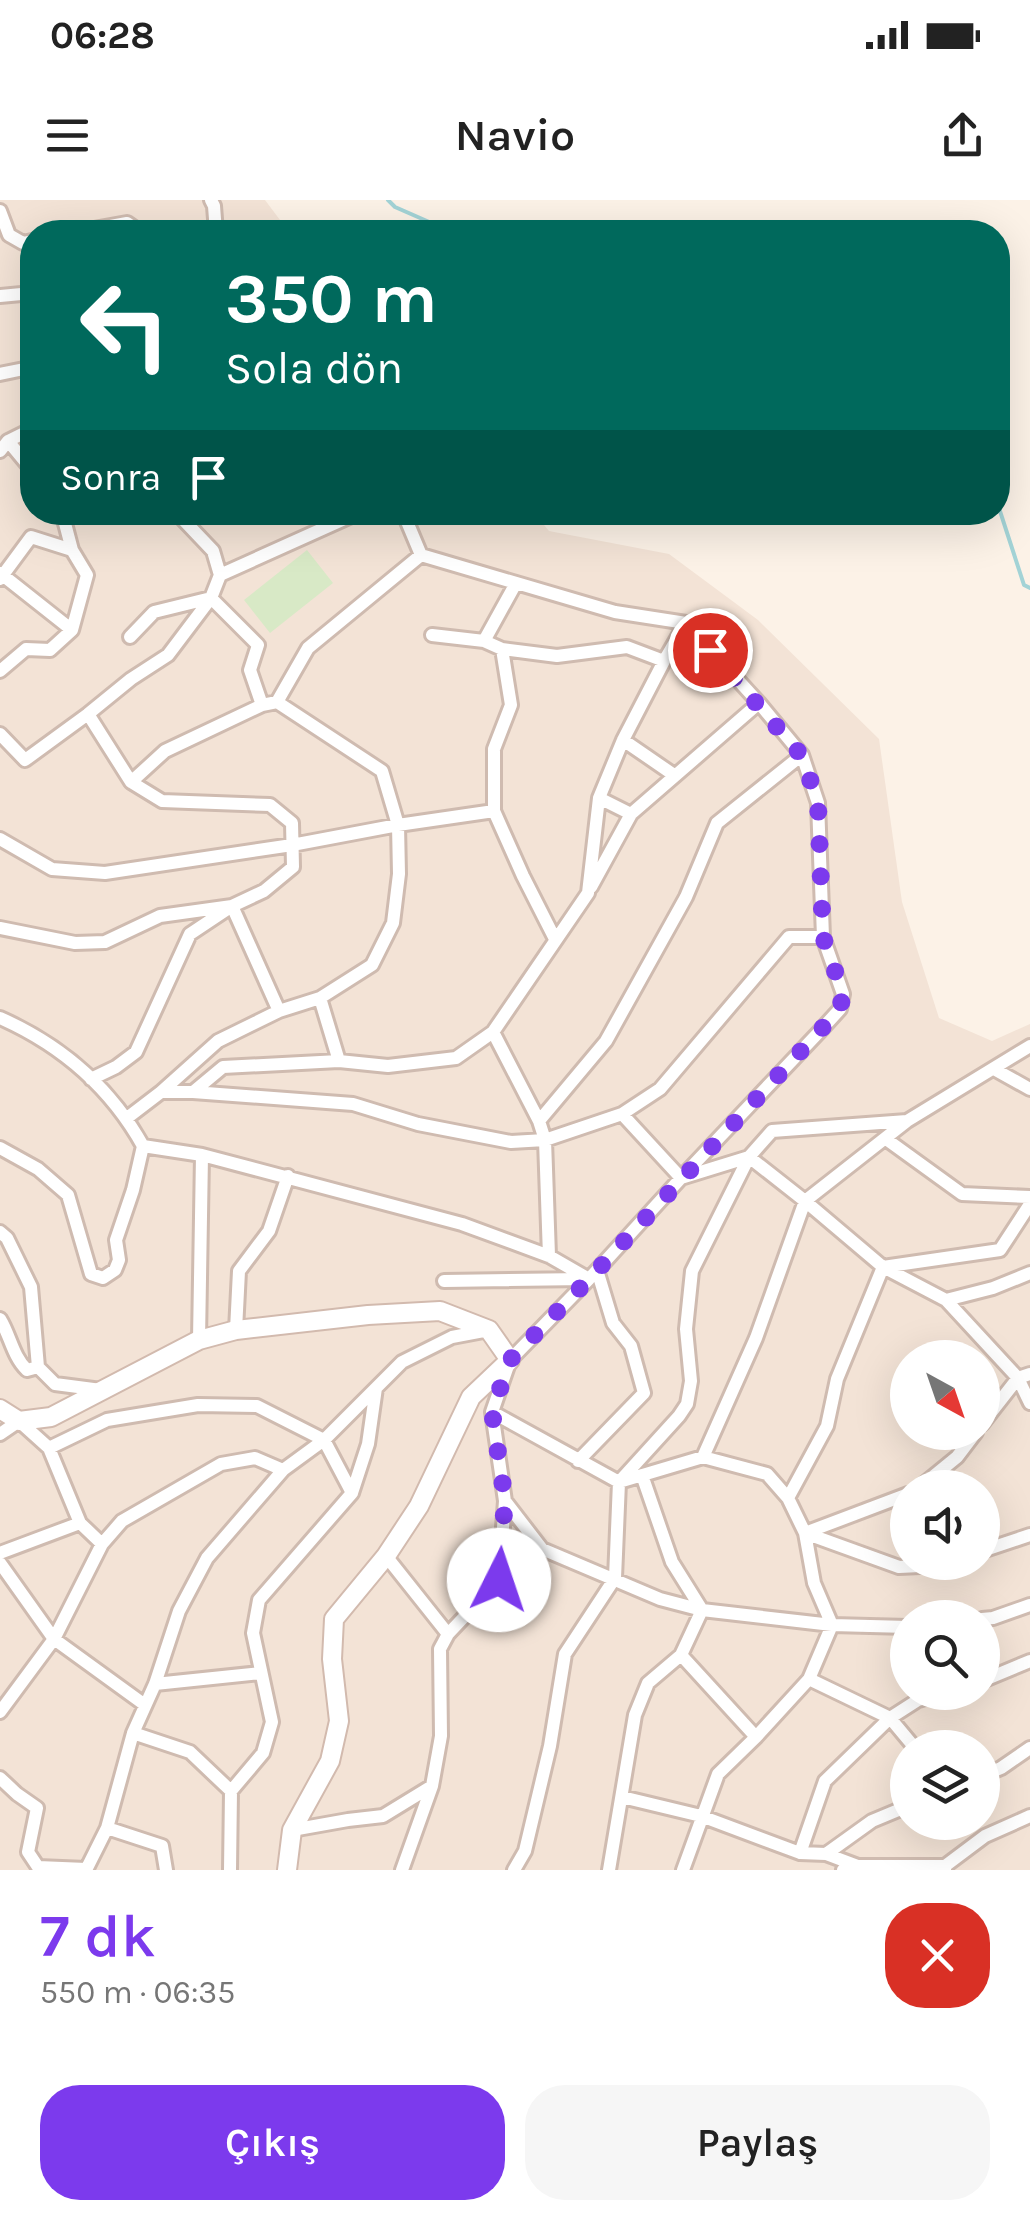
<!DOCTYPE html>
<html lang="tr">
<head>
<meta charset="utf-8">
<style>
  :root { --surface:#fff; --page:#f6f6f6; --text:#222; --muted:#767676; --accent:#7c3aed }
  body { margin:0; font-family:Karla,sans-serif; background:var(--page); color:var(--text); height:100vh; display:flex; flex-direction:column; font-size:38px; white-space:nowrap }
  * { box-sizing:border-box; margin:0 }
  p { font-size:32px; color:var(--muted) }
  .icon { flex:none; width:55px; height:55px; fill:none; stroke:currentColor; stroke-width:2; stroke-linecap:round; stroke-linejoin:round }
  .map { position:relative; height:1670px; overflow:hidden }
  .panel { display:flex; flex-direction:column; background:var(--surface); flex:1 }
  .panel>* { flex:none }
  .banner { position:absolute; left:20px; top:20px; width:990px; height:305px; border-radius:40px; box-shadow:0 10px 40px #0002; background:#00695c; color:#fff; overflow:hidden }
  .needle { width:65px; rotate:140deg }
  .tools { position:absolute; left:890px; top:1140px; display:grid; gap:20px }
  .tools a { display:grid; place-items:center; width:110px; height:110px; border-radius:50%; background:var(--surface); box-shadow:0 10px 40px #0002; font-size:50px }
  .pin { position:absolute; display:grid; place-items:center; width:85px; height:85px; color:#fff; margin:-42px; border:5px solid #fff; border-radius:50%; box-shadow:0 2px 10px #0007 }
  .me { position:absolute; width:110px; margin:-55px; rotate:4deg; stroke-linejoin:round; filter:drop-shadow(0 0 8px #0008) }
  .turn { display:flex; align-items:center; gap:35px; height:210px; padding:0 40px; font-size:45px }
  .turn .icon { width:130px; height:130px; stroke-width:2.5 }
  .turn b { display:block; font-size:70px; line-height:85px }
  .then { display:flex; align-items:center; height:95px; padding:0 40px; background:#0003; gap:20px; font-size:38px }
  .round { display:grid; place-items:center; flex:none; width:105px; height:105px; border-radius:40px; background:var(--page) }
  .overview { display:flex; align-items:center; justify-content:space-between; height:170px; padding:0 40px }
  h1 { font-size:60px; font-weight:600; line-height:75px; color:var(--accent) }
  .cta { display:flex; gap:20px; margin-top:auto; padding:20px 40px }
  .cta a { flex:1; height:115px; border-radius:40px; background:var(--accent); color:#fff; font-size:40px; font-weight:600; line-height:115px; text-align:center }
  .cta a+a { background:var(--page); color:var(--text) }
  .status { display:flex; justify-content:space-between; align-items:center; height:70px; padding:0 50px; background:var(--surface); direction:ltr }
  .status svg { height:28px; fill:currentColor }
  header { display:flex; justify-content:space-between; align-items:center; height:130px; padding:0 40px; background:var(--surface); font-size:45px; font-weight:600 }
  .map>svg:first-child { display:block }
  .residential { fill:#f3e3d6; fill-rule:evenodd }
  .pitch { fill:#d8e9c6 }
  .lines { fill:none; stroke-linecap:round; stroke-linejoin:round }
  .stream { stroke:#a3d3d6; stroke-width:4 }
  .street-casing { stroke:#cfbbb0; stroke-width:18 }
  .secondary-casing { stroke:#d2baae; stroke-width:22 }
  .street { stroke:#fff; stroke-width:12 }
  .secondary { stroke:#fff; stroke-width:18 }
  .route { stroke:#7c3aed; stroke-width:18; stroke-dasharray:0 32.4 }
</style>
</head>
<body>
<div class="status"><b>06:28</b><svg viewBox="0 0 49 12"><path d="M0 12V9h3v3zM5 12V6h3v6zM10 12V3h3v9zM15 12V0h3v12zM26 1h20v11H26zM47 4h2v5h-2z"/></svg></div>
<header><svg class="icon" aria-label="menu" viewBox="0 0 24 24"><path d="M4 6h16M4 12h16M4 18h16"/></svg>Navio<svg class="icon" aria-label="share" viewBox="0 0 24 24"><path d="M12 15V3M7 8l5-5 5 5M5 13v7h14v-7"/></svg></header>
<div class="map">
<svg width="1030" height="1670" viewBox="0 0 1030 1670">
  <rect width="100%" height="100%" fill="#fcf2e7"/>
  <!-- residential -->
  <path class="residential" d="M 0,0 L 265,0 L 289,32 L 32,32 L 32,312 L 534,313 L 549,331 L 669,354 L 758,420 L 879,539 L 902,702 L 939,818 L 992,841 L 1030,824 L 1030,1670 L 0,1670 ZM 908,1158 L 982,1158 L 982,1232 L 908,1232 ZM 908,1288 L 982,1288 L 982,1362 L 908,1362 ZM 908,1418 L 982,1418 L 982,1492 L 908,1492 ZM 908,1548 L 982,1548 L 982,1622 L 908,1622 Z"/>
  <!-- pitch -->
  <path class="pitch" d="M 307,350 L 333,383 L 270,433 L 244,400 Z"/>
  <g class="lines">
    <!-- stream -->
    <path class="stream" d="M 388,0 L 395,7 L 452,32
      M 998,305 L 1024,385 L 1030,388"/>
    <defs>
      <path id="street" d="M 211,0 L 214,6 L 216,32
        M 0,11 L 9,35 L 23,43 L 32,41
        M 77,32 L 127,23 L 140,32
        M 0,96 L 32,93
        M 0,174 L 24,169 L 32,174
        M 8,241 L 32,270
        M 0,251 L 8,241 L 32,229
        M 0,373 L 72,430
        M 220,375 L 360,312
        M 0,379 L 31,337 L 72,350
        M 432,435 L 484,441 L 502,449 L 557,456 L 627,447 L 664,461
        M 130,437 L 154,412 L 211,398 L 258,445 L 250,470 L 262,505
        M 484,441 L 516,383
        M 502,449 L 511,505 L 494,549 L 494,611 L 523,676 L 555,739
        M 0,471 L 26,449 L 50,450 L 72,430 L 87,375 L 72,350 L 62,312
        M 0,534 L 25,560 L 88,514
        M 623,540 L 674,575
        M 131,582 L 165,551 L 262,505 L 277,502 L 308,448 L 421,355
        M 599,598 L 631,614
        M 0,639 L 52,669 L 105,673 L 292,645 L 398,625 L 494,611
        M 591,687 L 631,614 L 759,503
        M 0,728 L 75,743 L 105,742 L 160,716 L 232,706 L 264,691 L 293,667 L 292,623 L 270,605 L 162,601 L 131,582 L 88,514 L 131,479 L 168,455 L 211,398 L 220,375 L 213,351 L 176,312
        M 320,798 L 339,861
        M 0,818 C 61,845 110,887 143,946 L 202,955 L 462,1024 L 549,1056 L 589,1079
        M 493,832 L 539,921 L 545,940 L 549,1056
        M 994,869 L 1030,889
        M 91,879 L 116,867 L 136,852 L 190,734 L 232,706 L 279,811
        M 161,892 L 218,841 L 279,811 L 320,798 L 372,765 L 393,723 L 399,674 L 398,625 L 382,571 L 277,502
        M 193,892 L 223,867 L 339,861 L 388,866 L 456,858 L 493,832 L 588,693 L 599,598 L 623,540 L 664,461 L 686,423
        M 622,914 L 681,978 L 749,957 L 772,931 L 907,921 L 1030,846
        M 127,918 L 161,892 L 193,892 L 353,904 L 418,924 L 511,942 L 545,940 L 622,914 L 660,889 L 789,737 L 823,737
        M 539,921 L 606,841 L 686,697 L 717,623 L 802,555
        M 886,939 L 962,994 L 1030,997
        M 0,948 L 38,969 L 68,995 L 91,1074 L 103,1078 L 115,1070 L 119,1060 L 116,1040 L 133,990 L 143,946
        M 0,1032 L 7,1038 L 31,1087 L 38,1167 L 55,1184 L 101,1190
        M 444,1081 L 586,1079
        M 946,1100 L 993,1088 L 1030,1073
        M 0,1119 C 10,1135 13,1157 27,1170 L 38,1167
        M 236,1130 L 239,1071 L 269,1031 L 288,976
        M 199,1140 L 202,955
        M 492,1212 L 619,1282 L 703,1257
        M 982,1224 L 1018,1178 L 1030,1174
        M 0,1234 L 19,1221 L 49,1248 L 107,1220 L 198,1205 L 257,1206 L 324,1240 L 352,1293 L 259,1400 L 253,1433 L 272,1522 L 263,1553 L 231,1591 L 230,1670
        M 49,1248 L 80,1323 L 102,1344
        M 578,1261 L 644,1193 L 631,1146 L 613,1123 L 597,1070
        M 919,1288 L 957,1257 L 976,1232
        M 352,1293 L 368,1244 L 376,1188
        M 788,1298 L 827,1226 L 837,1179 L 883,1067 L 1000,1050 L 1030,1004
        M 505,1301 L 542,1349 L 660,1399 L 702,1410 L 832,1425 L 908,1427
        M 805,1333 L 899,1367 L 941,1365 L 949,1362
        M 805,1333 L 908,1294
        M 982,1351 L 1030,1335
        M 0,1353 L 80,1323
        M 386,1356 L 448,1434
        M 0,1363 L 54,1439 L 145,1505
        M 982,1419 L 993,1418 L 1030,1405
        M 681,1455 L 756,1537
        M 809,1479 L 890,1518 L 915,1548
        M 982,1481 L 1030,1461
        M 155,1484 L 260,1473
        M 0,1512 L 54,1439 L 102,1344 L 122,1321 L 221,1264 L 255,1258 L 283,1270
        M 133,1533 L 190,1552 L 231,1591
        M 982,1576 L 1001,1568 L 1030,1548
        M 0,1578 L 17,1594 L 37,1608 L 28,1652 L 38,1667 L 86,1669
        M 622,1597 L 701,1616 L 800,1653 L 826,1654 L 858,1666 L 857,1670
        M 107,1628 L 162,1646 L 166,1670
        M 292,1630 L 348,1620 L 383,1616 L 432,1586 L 441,1536 L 440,1449 L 448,1434 L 499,1380 L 505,1301 L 492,1212 L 510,1160 L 589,1079 L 681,978 L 820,831 L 840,809 L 843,794 L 823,737 L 818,603 L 802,555 L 759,503 L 686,423 L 615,412 L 421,355 L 403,312
        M 800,1653 L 825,1581 L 890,1518 L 918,1500 L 946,1492
        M 826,1654 L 872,1621 L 908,1606
        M 86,1670 L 107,1628 L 133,1533 L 155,1484 L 179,1411 L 207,1358 L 283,1270 L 324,1240 L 402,1162 L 452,1137 L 489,1130
        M 402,1670 L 432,1586
        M 514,1670 L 525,1651 L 550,1546 L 565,1454 L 615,1378 L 619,1282 L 679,1216 L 687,1204 L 691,1181 L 686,1129 L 692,1071 L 749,957 L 805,1001 L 883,1067 L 946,1100 L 1018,1178 L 1030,1203
        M 609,1670 L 635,1515 L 648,1483 L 681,1455 L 702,1410 L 672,1362 L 642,1275
        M 683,1670 L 718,1574 L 756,1537 L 809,1479 L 832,1425 L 814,1383 L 805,1333 L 788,1298 L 767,1274 L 703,1257 L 756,1138 L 805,1001 L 907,921
        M 843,1670 L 858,1666 L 945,1666
        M 945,1670 L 945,1666 L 985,1636 L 1030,1616"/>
      <path id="secondary" d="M 0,1209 L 19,1221 L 51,1217 L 199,1140 L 236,1130 L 368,1115 L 440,1111 L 489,1130 L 510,1160 L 471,1197 L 419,1306 L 386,1356 L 334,1419 L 332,1459 L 339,1521 L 330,1561 L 292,1630 L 287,1670"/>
    </defs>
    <!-- street casing -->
    <use href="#street" class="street-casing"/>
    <!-- secondary casing -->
    <use href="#secondary" class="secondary-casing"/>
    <!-- street -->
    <use href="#street" class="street"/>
    <!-- secondary -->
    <use href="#secondary" class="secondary"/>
  </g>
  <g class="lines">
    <!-- route -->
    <path class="route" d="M 499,1380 L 505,1300 L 492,1212 L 510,1160 L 589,1079 L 840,809 L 843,794 L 823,737 L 818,603 L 802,556 L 710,450"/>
  </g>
</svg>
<div class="tools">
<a><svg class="needle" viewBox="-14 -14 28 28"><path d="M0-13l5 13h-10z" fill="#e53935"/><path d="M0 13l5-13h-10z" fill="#767676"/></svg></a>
<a><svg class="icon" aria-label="sound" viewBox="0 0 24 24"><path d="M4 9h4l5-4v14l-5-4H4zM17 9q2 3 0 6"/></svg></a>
<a><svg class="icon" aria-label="search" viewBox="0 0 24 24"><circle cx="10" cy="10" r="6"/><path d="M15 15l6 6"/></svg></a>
<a><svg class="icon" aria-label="layers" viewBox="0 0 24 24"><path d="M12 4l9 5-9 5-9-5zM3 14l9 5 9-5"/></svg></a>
</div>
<div class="pin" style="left:710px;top:450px;background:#d93025"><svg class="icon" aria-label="arrive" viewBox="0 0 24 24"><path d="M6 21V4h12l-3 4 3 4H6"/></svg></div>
<svg class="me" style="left:499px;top:1380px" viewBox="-20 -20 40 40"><circle r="19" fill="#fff"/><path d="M0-13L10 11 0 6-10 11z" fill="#7c3aed"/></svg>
<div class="banner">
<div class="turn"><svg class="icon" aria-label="left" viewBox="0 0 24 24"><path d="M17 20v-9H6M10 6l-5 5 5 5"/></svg><div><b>350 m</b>Sola dön</div></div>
<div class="then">Sonra<svg class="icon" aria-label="arrive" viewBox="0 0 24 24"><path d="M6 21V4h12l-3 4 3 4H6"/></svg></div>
</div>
</div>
<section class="panel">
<div class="overview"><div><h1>7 dk</h1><p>550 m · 06:35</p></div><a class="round" style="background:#d93025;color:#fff"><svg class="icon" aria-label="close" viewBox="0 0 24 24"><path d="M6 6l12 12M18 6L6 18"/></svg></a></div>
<div class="cta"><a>Çıkış</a><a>Paylaş</a></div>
</section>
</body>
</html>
